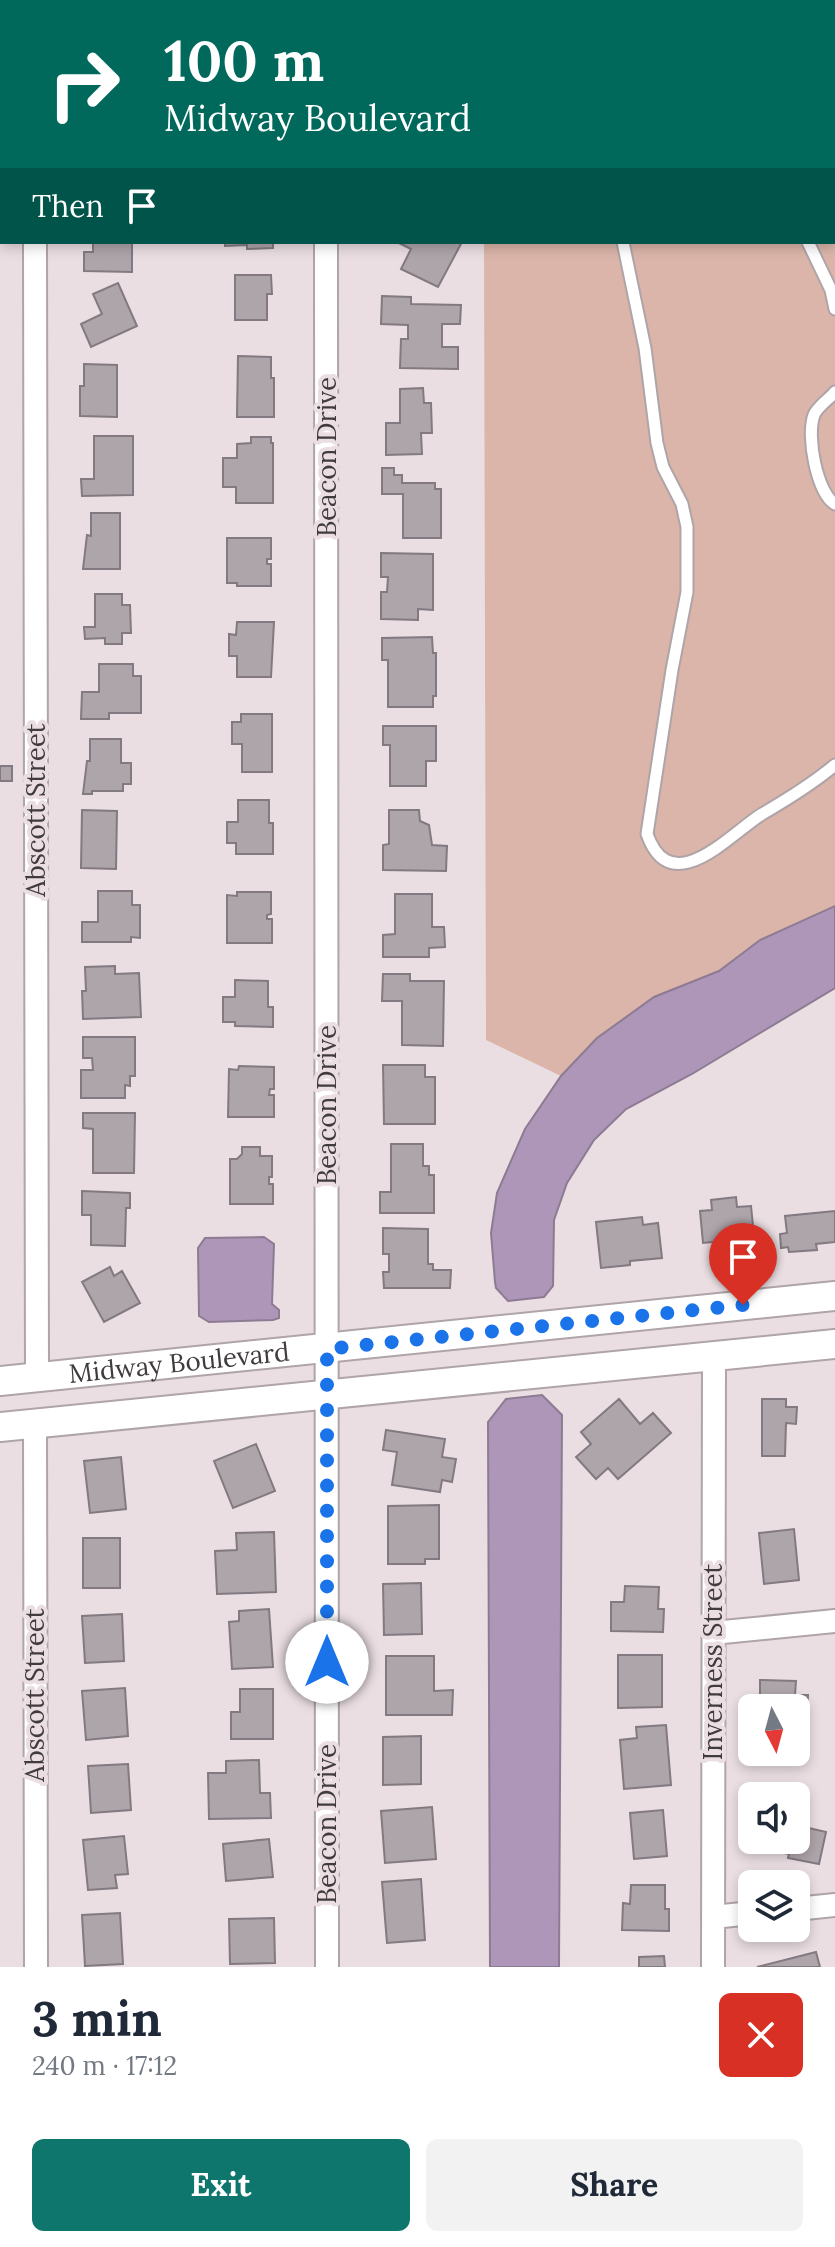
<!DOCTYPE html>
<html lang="en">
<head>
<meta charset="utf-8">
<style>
  :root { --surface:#fff; --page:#f2f2f3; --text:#1f2937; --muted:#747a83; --accent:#0f766e }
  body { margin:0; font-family:Lora,serif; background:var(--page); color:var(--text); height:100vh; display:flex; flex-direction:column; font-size:30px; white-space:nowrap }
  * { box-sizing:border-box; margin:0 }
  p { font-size:26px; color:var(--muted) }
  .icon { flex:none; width:44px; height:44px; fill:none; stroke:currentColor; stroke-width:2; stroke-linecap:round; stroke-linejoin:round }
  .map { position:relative; height:1967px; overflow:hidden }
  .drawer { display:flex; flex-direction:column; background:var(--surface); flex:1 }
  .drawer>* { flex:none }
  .guide { position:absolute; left:0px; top:0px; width:836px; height:244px; box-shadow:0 4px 12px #0003; background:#00695c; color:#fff; overflow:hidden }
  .needle { width:52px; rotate:174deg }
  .fabs { position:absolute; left:738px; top:1694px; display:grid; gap:16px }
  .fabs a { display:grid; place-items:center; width:72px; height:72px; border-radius:12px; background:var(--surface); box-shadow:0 4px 12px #0003; font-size:40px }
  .pin { position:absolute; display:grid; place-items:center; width:68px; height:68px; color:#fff; margin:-82px -34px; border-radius:50% 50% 50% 0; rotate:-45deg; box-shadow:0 0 8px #0007 }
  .pin .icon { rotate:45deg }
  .me { position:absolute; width:88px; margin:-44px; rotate:0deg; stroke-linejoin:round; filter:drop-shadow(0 0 6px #0008) }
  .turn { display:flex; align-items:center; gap:28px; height:168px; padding:0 32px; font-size:36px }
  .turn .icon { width:104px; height:104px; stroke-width:2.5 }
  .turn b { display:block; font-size:56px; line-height:68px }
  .then { display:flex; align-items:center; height:76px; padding:0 32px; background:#0003; gap:16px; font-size:30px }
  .round { display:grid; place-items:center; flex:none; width:84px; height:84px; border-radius:12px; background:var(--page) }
  .overview { display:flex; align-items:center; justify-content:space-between; height:136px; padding:0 32px }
  h1 { font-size:48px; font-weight:800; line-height:60px }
  .button { display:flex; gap:16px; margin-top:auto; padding:16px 32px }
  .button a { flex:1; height:92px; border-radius:12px; background:var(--accent); color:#fff; font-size:32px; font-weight:800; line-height:92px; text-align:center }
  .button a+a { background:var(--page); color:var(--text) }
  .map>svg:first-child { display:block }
  .green { fill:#dbb5a9 }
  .water { fill:#ae96b8; stroke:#8d7b93; stroke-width:2 }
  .building { fill:#aea5ab; stroke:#827a80; stroke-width:2 }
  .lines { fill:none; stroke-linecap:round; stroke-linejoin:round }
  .service-casing { stroke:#afa4a7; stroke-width:15 }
  .minor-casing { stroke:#afa4a7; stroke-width:26 }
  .tertiary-casing { stroke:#afa4a7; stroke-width:32 }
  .service { stroke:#fff; stroke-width:11 }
  .minor { stroke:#fff; stroke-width:22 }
  .tertiary { stroke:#fff; stroke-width:28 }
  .route { stroke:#1a73e8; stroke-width:14; stroke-dasharray:0 25.2 }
  .labels { text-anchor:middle; stroke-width:8; stroke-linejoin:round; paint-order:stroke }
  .street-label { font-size:26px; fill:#403b3c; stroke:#eadee2 }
</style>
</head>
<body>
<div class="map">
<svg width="835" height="1967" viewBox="0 0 835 1967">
  <rect width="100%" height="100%" fill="#eadee2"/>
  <!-- green -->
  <path class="green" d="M 483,0 L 835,0 L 835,906 L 760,940 L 719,971 L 654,997 L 597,1038 L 561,1076 L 486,1040 L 484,242 L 834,242 L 834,2 Z"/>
  <!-- water -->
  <path class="water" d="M 835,906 L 835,988 L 692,1074 L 626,1109 L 594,1140 L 567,1183 L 554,1220 L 553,1286 L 544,1297 L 508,1301 L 496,1288 L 495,1282 L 491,1233 L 497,1193 L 525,1129 L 561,1076 L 597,1038 L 654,997 L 719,971 L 760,940 Z
    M 264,1237 L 274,1244 L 272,1304 L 279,1310 L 279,1318 L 273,1320 L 209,1322 L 199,1316 L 198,1248 L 205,1238 Z
    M 542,1395 L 562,1415 L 559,1967 L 490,1967 L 488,1422 L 506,1399 Z"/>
  <!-- building -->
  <path class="building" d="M 93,242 L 132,242 L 132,272 L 84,271 L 84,252 L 93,252 Z
    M 225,242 L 273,242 L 273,248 L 247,249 L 247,245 L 225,246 Z
    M 397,242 L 462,242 L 438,287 L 401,269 L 411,249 Z
    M 235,275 L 271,275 L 272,294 L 267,294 L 267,320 L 235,320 Z
    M 118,283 L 137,326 L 91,347 L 81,324 L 102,314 L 93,294 Z
    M 382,296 L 411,297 L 411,304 L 461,305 L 460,324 L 442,324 L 442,347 L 458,347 L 458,369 L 400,368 L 401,339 L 408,339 L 408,325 L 381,324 Z
    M 238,356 L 271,357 L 271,378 L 274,378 L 274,417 L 237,417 Z
    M 84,364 L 117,365 L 117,417 L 80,416 L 80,386 L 84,386 Z
    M 423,388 L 424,403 L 431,403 L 432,433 L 421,433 L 422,454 L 386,455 L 386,423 L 400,423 L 400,389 Z
    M 94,436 L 133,436 L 133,495 L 82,496 L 81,479 L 94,479 Z
    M 251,437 L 271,437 L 271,443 L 273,443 L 273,503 L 236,503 L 236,487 L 223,487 L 223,458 L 237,458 L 237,444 L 251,443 Z
    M 382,468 L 394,468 L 394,475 L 402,475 L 402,483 L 435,483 L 435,489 L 441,489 L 441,538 L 403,538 L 403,494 L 382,494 Z
    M 91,513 L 120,513 L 120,569 L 83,569 L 87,535 L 91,536 Z
    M 227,538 L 271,538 L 271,559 L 267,559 L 267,564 L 271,564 L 271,586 L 237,586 L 237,583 L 227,583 Z
    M 381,553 L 433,554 L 433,610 L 418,609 L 418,620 L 381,619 L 381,592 L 387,592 L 388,577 L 381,577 Z
    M 95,594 L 122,594 L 122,605 L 130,605 L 131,633 L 122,633 L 122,644 L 105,644 L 105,638 L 85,639 L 84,627 L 95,627 Z
    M 237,622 L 274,622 L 271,677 L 237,677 L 237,656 L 229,656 L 229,634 L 236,635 Z
    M 432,637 L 433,653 L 436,653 L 436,696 L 433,696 L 433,707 L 388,707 L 388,660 L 382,660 L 382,638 Z
    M 99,664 L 133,664 L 133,676 L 141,676 L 141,713 L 109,713 L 109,719 L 81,719 L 82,692 L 99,692 Z
    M 241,714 L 272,714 L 272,772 L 242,772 L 242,744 L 232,744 L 232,722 L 241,722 Z
    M 383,726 L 436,726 L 436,761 L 426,761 L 426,786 L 390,786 L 390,745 L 383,745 Z
    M 90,739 L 121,739 L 121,763 L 131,763 L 131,784 L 123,784 L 123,791 L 92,791 L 92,794 L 83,794 L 87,761 L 90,761 Z
    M 0,766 L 12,766 L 12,781 L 0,781 Z
    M 238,800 L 269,800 L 269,823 L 273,823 L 273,854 L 236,854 L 236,843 L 227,843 L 227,822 L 238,822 Z
    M 82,810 L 117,811 L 116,869 L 81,868 Z
    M 389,810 L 419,810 L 420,821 L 429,825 L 432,845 L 447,846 L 446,871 L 383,870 L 383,845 L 389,844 Z
    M 98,891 L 132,891 L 132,905 L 140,905 L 140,938 L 131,937 L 131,942 L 82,942 L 82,922 L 98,922 Z
    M 237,892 L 271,892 L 271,914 L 267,915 L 267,919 L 272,919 L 272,943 L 227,943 L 227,895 L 237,896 Z
    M 395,894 L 432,894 L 432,927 L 444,927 L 445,947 L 429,948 L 429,957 L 383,957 L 383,935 L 395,934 Z
    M 115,966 L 115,974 L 139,973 L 141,1017 L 83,1019 L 82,991 L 86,991 L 85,967 Z
    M 383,974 L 410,974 L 410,981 L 444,981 L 443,1046 L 402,1045 L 402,1001 L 382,1001 Z
    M 235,980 L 268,981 L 268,1007 L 273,1007 L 273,1027 L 235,1026 L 235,1022 L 223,1022 L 223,997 L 235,997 Z
    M 83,1037 L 135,1037 L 135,1076 L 130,1076 L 130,1086 L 125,1085 L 125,1098 L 81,1098 L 81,1070 L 93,1070 L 92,1058 L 83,1058 Z
    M 383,1065 L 425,1065 L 425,1077 L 435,1077 L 435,1124 L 384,1124 Z
    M 239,1066 L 274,1067 L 274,1089 L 270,1089 L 269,1095 L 274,1095 L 274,1117 L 228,1117 L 229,1069 L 238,1070 Z
    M 83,1113 L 135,1113 L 134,1173 L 93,1173 L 93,1129 L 83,1128 Z
    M 391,1144 L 423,1144 L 423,1166 L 429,1166 L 429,1175 L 434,1175 L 434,1213 L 380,1213 L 380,1192 L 391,1192 Z
    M 242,1147 L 260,1147 L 260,1156 L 272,1156 L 272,1177 L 269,1177 L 269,1184 L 273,1184 L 273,1204 L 230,1204 L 230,1159 L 237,1159 L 242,1154 Z
    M 82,1191 L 130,1193 L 130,1208 L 126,1208 L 125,1246 L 91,1245 L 91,1215 L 82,1215 Z
    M 736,1197 L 737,1207 L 751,1206 L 756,1255 L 735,1257 L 733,1240 L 703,1243 L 700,1211 L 712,1210 L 711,1200 Z
    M 835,1211 L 835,1242 L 816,1244 L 817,1250 L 789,1252 L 788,1247 L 781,1248 L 780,1234 L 787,1233 L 785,1216 Z
    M 642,1217 L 643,1225 L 658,1223 L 662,1258 L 630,1261 L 630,1265 L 601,1268 L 596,1222 Z
    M 383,1228 L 428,1229 L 428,1264 L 433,1264 L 433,1270 L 451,1270 L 450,1288 L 384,1288 L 383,1272 L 389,1272 L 389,1254 L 383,1254 Z
    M 110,1267 L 114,1276 L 122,1271 L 140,1303 L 104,1322 L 82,1282 Z
    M 619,1399 L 640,1424 L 653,1413 L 671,1433 L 618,1479 L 608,1468 L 596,1479 L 576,1457 L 591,1444 L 581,1432 Z
    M 762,1399 L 786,1399 L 786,1407 L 797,1407 L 796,1424 L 786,1423 L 785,1456 L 762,1456 Z
    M 386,1430 L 445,1439 L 442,1457 L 456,1459 L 452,1482 L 442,1480 L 440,1492 L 392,1485 L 397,1452 L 383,1450 Z
    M 256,1444 L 275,1491 L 233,1508 L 214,1461 Z
    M 121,1457 L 126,1509 L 90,1513 L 84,1461 Z
    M 439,1505 L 439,1559 L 425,1559 L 425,1564 L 388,1564 L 388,1506 Z
    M 794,1529 L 799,1580 L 764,1584 L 759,1533 Z
    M 274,1532 L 276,1592 L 217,1594 L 215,1551 L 237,1550 L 236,1533 Z
    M 83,1538 L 120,1538 L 120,1588 L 83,1588 Z
    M 421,1583 L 422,1634 L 384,1635 L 383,1584 Z
    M 625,1586 L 659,1587 L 658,1609 L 664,1609 L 663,1632 L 611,1631 L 611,1602 L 624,1602 Z
    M 269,1609 L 273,1667 L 232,1669 L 229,1622 L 239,1621 L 239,1611 Z
    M 122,1614 L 124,1661 L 85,1663 L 82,1616 Z
    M 618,1655 L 662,1655 L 662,1707 L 618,1708 Z
    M 386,1656 L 434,1656 L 434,1691 L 453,1690 L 452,1715 L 386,1715 Z
    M 760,1680 L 796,1681 L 795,1695 L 808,1695 L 807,1722 L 796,1722 L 796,1708 L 760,1708 Z
    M 125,1688 L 128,1736 L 86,1740 L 82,1691 Z
    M 240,1689 L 273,1689 L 273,1739 L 231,1739 L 231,1712 L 240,1712 Z
    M 666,1725 L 671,1785 L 624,1789 L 620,1740 L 637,1738 L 636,1727 Z
    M 421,1736 L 421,1784 L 383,1785 L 383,1737 Z
    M 259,1760 L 260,1793 L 270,1793 L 271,1818 L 209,1819 L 208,1773 L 226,1773 L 226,1761 Z
    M 128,1764 L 131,1810 L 91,1813 L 88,1766 Z
    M 432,1807 L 436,1859 L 385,1863 L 381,1811 Z
    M 663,1810 L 667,1856 L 634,1859 L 630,1813 Z
    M 796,1825 L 826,1832 L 819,1864 L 788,1858 L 789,1854 L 761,1848 L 763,1840 L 796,1840 Z
    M 124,1836 L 128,1874 L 115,1875 L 117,1888 L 88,1890 L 83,1840 Z
    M 269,1839 L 273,1877 L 226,1881 L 223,1844 Z
    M 421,1879 L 425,1940 L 387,1943 L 382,1882 Z
    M 631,1885 L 665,1885 L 665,1909 L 669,1909 L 669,1931 L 622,1930 L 623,1903 L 630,1904 Z
    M 120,1913 L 123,1964 L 85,1966 L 82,1915 Z
    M 274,1918 L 275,1963 L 230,1964 L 229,1919 Z
    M 816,1952 L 820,1967 L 757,1967 Z
    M 664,1956 L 665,1967 L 639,1967 L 639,1957 Z"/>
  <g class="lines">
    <defs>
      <path id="service" d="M 588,0 L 588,2
        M 622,0 L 623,2
        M 623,242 L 645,348 L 657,443 L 663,467 L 682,504 L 687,527 L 687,592 L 672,670 L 647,834 C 671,902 730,834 762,814 C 788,799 812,784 835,765
        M 808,242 L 831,290 L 835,309
        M 835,392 C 829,399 817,407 814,415 C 806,436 817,493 835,504"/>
      <path id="minor" d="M 35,0 L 35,2
        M 326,0 L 326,2
        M 35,242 L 37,1378
        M 326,242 L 327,1967
        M 35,1424 L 36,1967
        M 713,1633 L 835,1621
        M 796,1909 L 835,1905
        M 713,1917 L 752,1913
        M 713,1967 L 714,1357"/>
      <g id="tertiary">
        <path id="s1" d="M 0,1381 L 835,1296"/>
        <path d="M 0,1427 L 835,1344"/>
      </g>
    </defs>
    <!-- service casing -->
    <use href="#service" class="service-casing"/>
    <!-- minor casing -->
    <use href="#minor" class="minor-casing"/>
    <!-- tertiary casing -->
    <use href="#tertiary" class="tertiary-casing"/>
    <!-- service -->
    <use href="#service" class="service"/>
    <!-- minor -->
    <use href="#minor" class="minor"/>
    <!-- tertiary -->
    <use href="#tertiary" class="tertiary"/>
  </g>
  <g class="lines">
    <!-- route -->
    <path class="route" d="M 327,1662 L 327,1349 L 743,1305"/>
  </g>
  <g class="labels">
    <!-- street labels -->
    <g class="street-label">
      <text transform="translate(327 457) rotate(-90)" y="9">Beacon Drive</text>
      <text transform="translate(36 810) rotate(-90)" y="9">Abscott Street</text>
      <text transform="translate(327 1105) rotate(-90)" y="9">Beacon Drive</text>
      <text dy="9" stroke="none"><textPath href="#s1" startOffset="180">Midway Boulevard</textPath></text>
      <text transform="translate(713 1662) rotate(-90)" y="9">Inverness Street</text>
      <text transform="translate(35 1695) rotate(-90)" y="9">Abscott Street</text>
      <text transform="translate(327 1824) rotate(-90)" y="9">Beacon Drive</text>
    </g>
  </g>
</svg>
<div class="fabs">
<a><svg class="needle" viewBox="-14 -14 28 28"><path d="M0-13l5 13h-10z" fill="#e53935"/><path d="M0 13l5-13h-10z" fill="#747a83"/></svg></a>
<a><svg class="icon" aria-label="sound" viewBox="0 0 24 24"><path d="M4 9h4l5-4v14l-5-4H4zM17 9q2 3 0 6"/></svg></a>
<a><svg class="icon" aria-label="layers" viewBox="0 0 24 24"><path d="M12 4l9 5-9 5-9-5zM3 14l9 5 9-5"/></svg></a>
</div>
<div class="pin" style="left:743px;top:1305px;background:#d93025"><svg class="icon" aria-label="arrive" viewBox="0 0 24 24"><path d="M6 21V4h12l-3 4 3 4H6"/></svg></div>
<svg class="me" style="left:327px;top:1662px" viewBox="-20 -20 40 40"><circle r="19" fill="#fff"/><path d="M0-13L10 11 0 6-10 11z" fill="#1a73e8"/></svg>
<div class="guide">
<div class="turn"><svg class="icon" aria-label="right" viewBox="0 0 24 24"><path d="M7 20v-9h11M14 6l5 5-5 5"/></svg><div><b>100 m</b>Midway Boulevard</div></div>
<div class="then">Then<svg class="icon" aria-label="arrive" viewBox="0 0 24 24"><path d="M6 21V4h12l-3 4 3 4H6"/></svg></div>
</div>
</div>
<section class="drawer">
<div class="overview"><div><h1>3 min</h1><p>240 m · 17:12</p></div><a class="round" style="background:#d93025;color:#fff"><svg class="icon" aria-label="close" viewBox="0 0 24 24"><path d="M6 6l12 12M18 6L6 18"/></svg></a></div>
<div class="button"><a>Exit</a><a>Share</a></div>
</section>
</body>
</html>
